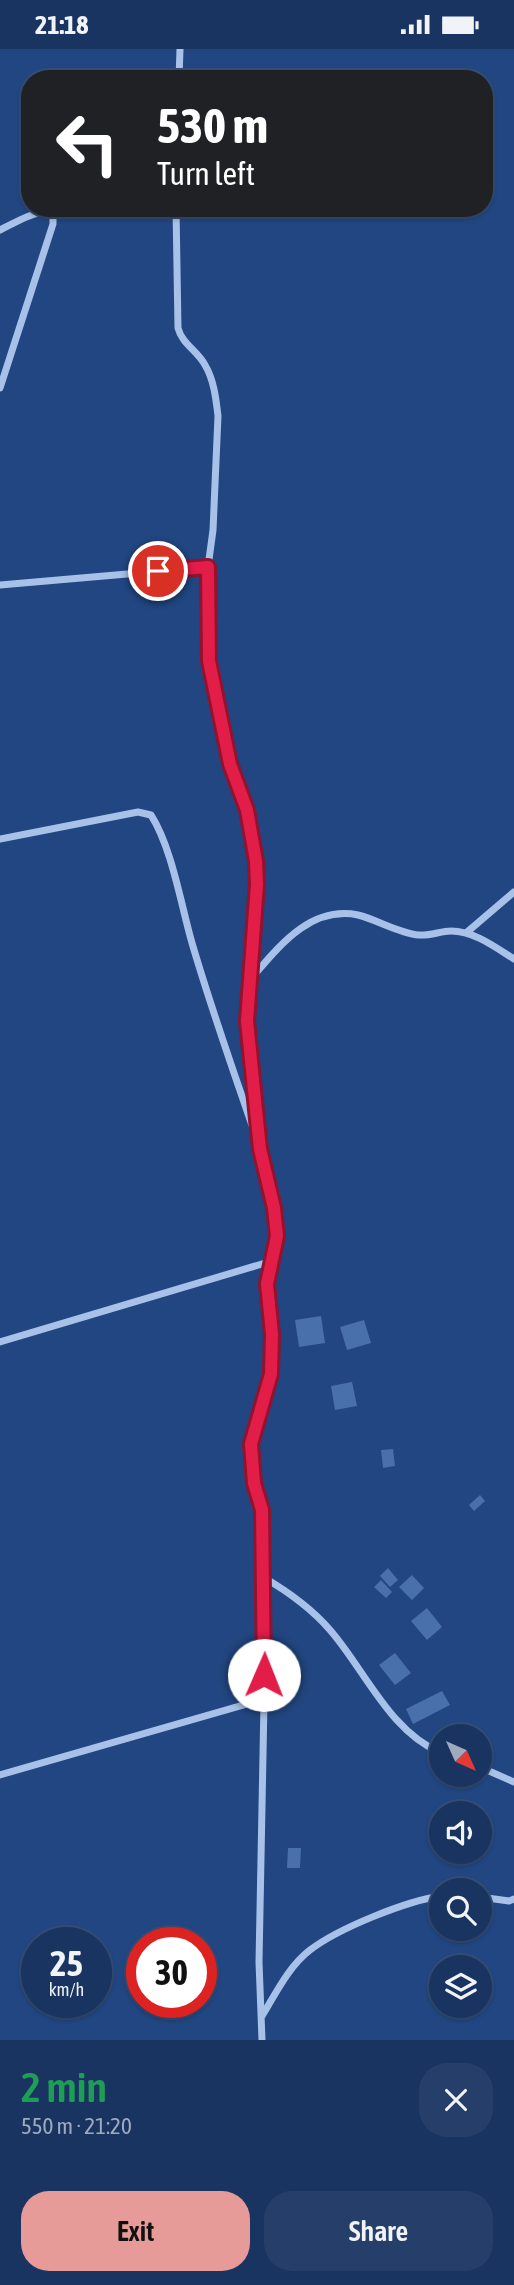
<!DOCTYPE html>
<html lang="en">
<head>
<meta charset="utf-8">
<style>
  :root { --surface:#193461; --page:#263f6a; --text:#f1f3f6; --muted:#9faabd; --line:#374f76; --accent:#e69b98 }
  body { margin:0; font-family:"Asap Condensed",sans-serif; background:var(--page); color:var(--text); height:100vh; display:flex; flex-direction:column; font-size:26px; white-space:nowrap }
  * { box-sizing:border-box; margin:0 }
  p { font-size:23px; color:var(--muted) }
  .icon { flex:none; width:38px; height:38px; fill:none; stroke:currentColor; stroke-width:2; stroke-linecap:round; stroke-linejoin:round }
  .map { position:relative; height:1991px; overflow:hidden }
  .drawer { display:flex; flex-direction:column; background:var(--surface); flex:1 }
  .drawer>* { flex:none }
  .hud { position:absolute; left:21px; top:21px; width:472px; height:147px; border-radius:28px; box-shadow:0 2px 5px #0004,0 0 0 2px var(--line); background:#202124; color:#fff; overflow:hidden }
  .needle { width:46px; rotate:135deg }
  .buttons { position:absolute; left:429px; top:1675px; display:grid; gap:14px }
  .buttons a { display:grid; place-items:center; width:63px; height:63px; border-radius:50%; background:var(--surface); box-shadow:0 2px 5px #0004,0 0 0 2px var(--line); font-size:35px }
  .speed { position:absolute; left:21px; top:1878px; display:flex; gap:14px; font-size:35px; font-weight:700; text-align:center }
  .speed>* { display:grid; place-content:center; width:91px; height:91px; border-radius:50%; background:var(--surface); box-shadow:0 2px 5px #0004,0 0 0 2px var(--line); line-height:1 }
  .speed small { font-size:18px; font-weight:400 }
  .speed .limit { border:10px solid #d22; background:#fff; color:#111 }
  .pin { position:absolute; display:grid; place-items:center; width:60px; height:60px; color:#fff; margin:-30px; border:4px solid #fff; border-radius:50%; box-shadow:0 2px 7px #0007 }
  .me { position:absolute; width:77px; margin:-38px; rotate:1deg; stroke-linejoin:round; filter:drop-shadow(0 0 5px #0008) }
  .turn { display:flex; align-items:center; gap:24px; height:147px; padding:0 21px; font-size:32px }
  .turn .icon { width:91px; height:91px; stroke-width:2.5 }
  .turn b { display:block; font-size:49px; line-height:60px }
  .round { display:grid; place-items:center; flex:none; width:74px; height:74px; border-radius:28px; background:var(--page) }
  .overview { display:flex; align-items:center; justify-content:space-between; height:119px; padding:0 21px }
  h1 { font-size:42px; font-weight:600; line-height:52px; color:#1e9e55 }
  .cta { display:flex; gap:14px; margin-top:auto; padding:14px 21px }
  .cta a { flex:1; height:80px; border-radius:28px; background:var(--accent); color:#111; font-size:28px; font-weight:600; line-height:80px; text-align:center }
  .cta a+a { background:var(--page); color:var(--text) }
  .status { display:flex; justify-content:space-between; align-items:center; height:49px; padding:0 35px; background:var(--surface); direction:ltr }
  .status svg { height:19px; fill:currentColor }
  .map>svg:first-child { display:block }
  .building { fill:#4970ab }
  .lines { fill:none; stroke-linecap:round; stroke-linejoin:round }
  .street { stroke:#a7c1e8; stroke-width:7 }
  .route-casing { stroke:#92132f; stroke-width:18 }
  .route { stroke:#e11d48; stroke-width:12 }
</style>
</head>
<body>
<div class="status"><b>21:18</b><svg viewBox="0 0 49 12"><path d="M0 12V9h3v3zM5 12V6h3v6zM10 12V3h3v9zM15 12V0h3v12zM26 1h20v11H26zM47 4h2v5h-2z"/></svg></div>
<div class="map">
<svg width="514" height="1991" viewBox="0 0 514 1991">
  <rect width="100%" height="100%" fill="#214681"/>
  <!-- building -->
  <path class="building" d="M 321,1267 L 325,1294 L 299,1298 L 295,1271 Z
    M 364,1271 L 371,1294 L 347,1301 L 340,1278 Z
    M 352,1333 L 357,1357 L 335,1361 L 331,1337 Z
    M 393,1400 L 395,1417 L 383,1419 L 381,1401 Z
    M 480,1446 L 485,1452 L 474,1462 L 469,1456 Z
    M 388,1519 L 398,1531 L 390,1538 L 380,1527 Z
    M 412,1526 L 424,1539 L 412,1551 L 399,1538 Z
    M 381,1531 L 392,1543 L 386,1549 L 374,1538 Z
    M 427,1559 L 442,1578 L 427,1591 L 411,1572 Z
    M 395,1604 L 411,1624 L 395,1636 L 379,1616 Z
    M 442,1642 L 450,1656 L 413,1675 L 406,1660 Z
    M 288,1799 L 301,1799 L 300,1819 L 287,1819 Z"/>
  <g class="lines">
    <!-- street -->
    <path class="street" d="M 179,30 L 180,0
      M 176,159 L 178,279 C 182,295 198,302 205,316 C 214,331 216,350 218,367 L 213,481 L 208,518 L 209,612 L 230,715 L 247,761 L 255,796 L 257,835 L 247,972 L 260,1100 L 274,1159 L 277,1187 L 267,1235 L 272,1285 L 271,1325 L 251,1396 L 254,1434 L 262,1461 L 263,1491 L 265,1602 L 259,1913 L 262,1991
      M 0,181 C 16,173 32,163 50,162 L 53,166 L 53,175 L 0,339
      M 0,536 L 208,518
      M 0,790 L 138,763 L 151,766 C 172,799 181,856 192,894 C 211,959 234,1024 256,1088
      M 466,884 L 514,843
      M 249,932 C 277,900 309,856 358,866 C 378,871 398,884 419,886 C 430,887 441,882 451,882 C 474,882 495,898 514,910
      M 0,1293 L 272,1212
      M 263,1528 C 287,1542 312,1560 330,1581 C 365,1621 389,1682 441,1704
      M 480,1718 L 514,1733
      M 0,1726 L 264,1650
      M 480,1848 L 509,1852 L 514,1850
      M 262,1967 C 276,1944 289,1917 310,1901 C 339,1879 406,1852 441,1847"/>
  </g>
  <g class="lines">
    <defs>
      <path id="route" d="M 158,522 L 208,518 L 209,612 L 230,715 L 247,761 L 256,812 L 257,835 L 247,972 L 260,1100 L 274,1159 L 277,1187 L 267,1235 L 272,1285 L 271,1325 L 251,1395 L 254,1434 L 262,1461 L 264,1626"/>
    </defs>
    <!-- route casing -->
    <use href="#route" class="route-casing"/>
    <!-- route -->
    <use href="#route" class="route"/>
  </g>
</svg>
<div class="buttons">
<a><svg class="needle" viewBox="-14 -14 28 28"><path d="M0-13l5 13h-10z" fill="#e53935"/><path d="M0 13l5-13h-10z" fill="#9faabd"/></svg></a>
<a><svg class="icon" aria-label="sound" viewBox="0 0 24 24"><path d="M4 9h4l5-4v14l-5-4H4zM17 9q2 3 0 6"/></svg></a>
<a><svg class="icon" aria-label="search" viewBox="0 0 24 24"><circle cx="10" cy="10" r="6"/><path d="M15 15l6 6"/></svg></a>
<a><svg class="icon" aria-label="layers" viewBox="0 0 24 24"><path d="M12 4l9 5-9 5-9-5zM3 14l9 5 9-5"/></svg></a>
</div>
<div class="speed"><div>25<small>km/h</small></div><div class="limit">30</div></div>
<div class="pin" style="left:158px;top:522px;background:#d93025"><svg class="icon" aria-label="arrive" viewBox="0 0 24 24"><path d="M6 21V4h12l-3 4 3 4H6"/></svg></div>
<svg class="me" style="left:264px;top:1626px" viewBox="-20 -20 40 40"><circle r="19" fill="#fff"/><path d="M0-13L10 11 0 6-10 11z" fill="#e11d48"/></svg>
<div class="hud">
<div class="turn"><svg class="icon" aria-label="left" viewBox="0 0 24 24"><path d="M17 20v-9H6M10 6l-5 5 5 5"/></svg><div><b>530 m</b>Turn left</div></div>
</div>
</div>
<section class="drawer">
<div class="overview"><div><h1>2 min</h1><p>550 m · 21:20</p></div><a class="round"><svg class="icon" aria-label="close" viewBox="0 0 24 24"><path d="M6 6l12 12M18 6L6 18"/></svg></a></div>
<div class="cta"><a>Exit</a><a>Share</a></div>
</section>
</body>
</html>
